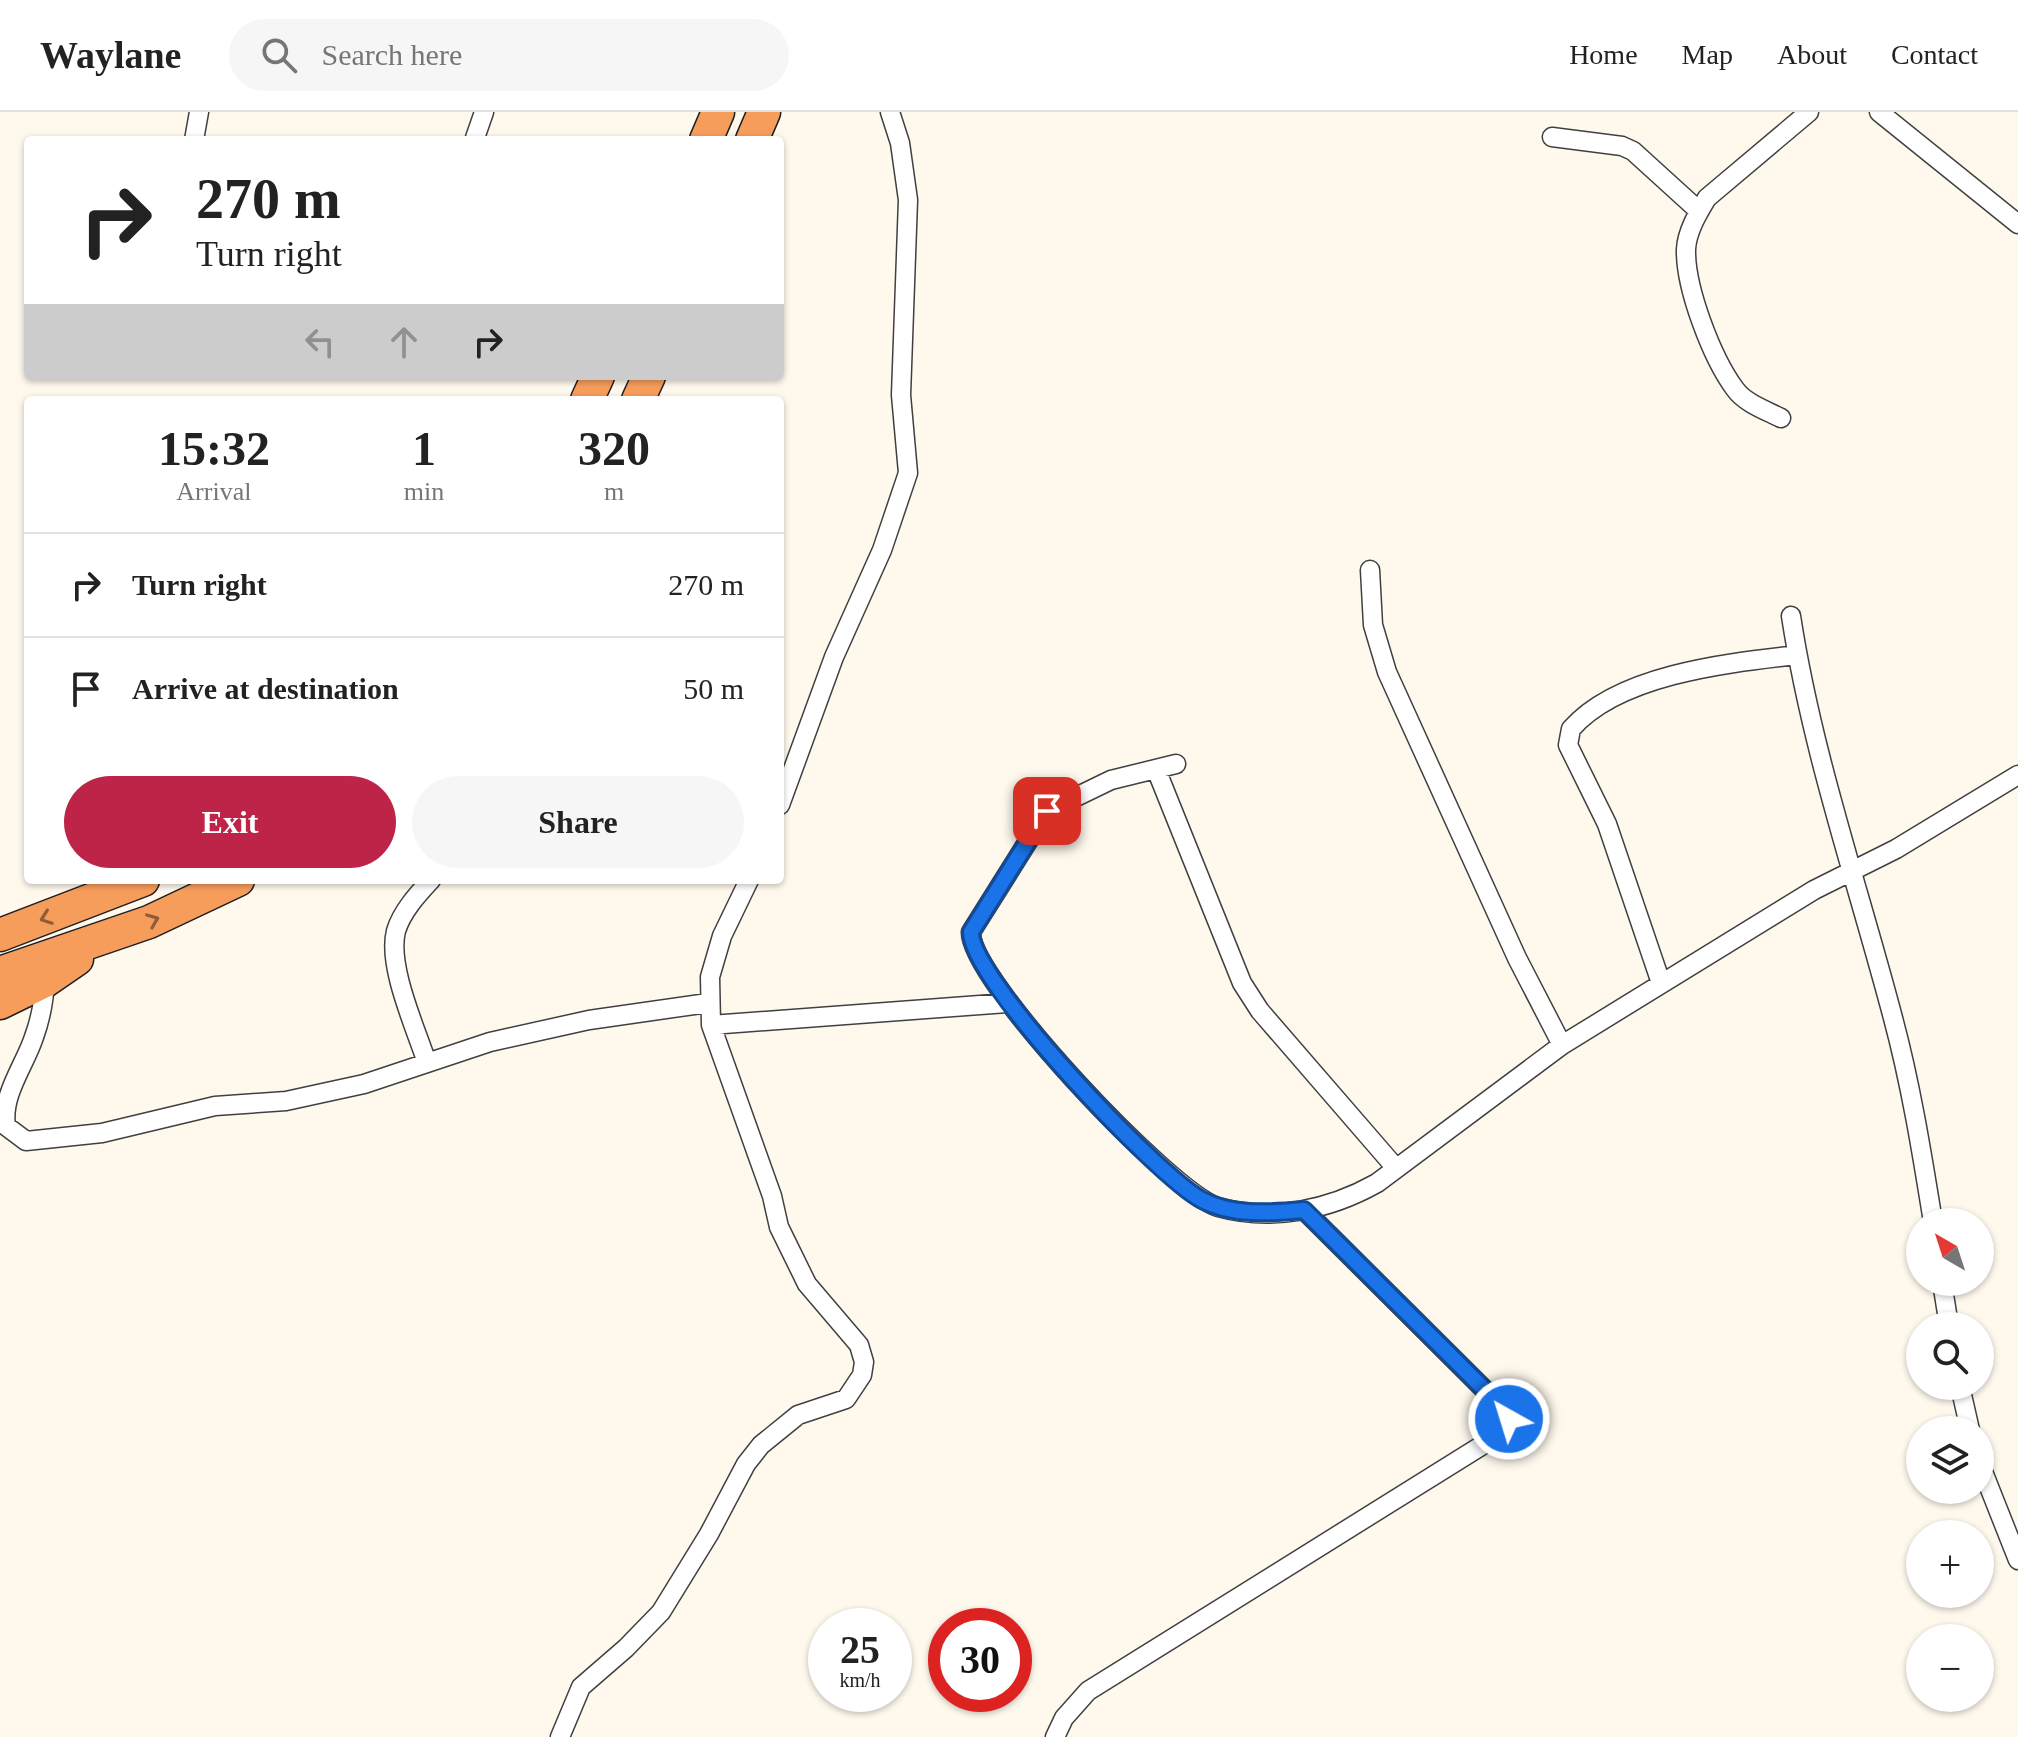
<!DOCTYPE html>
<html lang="en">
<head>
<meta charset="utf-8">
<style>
  :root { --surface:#fff; --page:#f6f6f6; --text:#222; --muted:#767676; --line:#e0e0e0; --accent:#be2448 }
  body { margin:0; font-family:Georgia,serif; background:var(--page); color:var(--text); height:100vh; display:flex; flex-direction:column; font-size:30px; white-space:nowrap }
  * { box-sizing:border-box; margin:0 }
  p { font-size:26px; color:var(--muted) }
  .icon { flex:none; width:44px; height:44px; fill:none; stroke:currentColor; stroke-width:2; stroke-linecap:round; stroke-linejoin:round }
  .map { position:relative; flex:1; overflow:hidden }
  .sheet { position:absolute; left:24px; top:284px; width:760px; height:488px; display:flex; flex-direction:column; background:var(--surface); border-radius:8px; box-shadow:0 2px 6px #0004 }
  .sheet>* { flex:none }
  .top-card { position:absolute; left:24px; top:24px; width:760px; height:244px; border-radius:8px; box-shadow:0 2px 6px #0004; background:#fff; color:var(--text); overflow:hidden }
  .needle { width:52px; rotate:321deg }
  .buttons { position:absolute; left:1906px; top:1096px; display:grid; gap:16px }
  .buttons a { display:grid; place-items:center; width:88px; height:88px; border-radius:50%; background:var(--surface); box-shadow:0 2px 6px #0004; font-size:40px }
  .speed { position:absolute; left:808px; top:1496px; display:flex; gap:16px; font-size:40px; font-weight:700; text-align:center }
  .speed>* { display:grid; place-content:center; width:104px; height:104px; border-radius:50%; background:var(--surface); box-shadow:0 2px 6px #0004; line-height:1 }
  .speed small { font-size:20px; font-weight:400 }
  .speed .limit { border:12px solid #d22; background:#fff; color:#111 }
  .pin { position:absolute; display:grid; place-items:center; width:68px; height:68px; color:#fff; margin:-34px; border-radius:16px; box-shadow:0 4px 12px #0006 }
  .me { position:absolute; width:88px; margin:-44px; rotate:321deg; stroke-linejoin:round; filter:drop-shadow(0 0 6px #0008) }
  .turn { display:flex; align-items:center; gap:28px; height:168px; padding:0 40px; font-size:36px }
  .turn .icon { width:104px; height:104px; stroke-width:2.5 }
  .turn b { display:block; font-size:56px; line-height:68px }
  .lanes { display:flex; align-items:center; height:76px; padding:0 40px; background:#0003; justify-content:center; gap:40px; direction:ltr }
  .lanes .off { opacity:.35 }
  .eta { display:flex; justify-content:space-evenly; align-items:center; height:136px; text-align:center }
  .eta b { font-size:48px; font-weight:600; line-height:56px }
  .button { display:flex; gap:16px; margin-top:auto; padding:16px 40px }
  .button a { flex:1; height:92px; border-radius:48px; background:var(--accent); color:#fff; font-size:32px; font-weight:600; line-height:92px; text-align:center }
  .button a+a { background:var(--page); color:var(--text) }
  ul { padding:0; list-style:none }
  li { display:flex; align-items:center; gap:24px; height:104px; padding:0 40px; border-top:2px solid var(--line) }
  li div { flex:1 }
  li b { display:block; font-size:30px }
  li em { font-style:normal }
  header { display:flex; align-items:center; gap:48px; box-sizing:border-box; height:112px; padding:0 40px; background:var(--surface); border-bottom:2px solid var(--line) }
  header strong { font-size:38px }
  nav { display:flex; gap:44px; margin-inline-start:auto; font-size:28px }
  .search { width:560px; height:72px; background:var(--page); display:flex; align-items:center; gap:20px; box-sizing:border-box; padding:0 28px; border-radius:44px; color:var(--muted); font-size:30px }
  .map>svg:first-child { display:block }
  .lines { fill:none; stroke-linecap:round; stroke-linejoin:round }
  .minor-casing { stroke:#404040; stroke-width:21 }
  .trunk-casing { stroke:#1e1e1e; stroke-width:35 }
  .minor { stroke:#fff; stroke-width:18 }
  .trunk { stroke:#f79d5c; stroke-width:32 }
  .oneway { stroke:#8e5c38 }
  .route-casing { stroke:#114b97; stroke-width:20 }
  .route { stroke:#1a73e8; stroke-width:14 }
</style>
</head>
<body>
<header>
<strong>Waylane</strong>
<div class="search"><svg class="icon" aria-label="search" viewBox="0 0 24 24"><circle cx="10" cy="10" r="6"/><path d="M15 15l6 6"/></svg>Search here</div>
<nav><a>Home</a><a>Map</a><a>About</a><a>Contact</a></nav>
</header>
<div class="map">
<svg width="2018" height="1625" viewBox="0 0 2018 1625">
  <rect width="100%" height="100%" fill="#fff8ed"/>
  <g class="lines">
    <defs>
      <path id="minor" d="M 1879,0 L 2018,112
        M 1552,25 L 1622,34 L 1633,39 L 1699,99
        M 475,26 L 484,0
        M 194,28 L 199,0
        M 1781,306 C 1765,298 1745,291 1735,277 C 1712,246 1685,176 1686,137 C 1687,119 1698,101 1707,86 L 1809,0
        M 1370,458 L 1373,513 L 1387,560 L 1517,846 L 1562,933
        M 1791,504 C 1812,641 1858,773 1893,906 C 1911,973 1922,1042 1933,1110
        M 1176,652 L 1111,668 L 1047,699 L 971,820 C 969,867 1171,1081 1218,1095 C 1272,1110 1329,1098 1377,1071 L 1562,933 L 1814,778 L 1896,737 L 2018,663
        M 1156,657 L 1242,871 L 1260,899 L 1395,1055
        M 780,693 L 834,545 L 882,438 L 908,361 L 901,283 L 908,88 L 900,31 L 890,0
        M 45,869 C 44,888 41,906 34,925 C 25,953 1,983 6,1014 L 26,1029 L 102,1021 L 215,994 L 286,989 L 364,972 L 490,930 L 589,908 L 708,891
        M 1661,871 L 1607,712 L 1568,633 L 1571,617 C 1619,562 1728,551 1797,543
        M 711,913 L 1007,891
        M 427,951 C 416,917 387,854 396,819 C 402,799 418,782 431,768
        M 1942,1170 L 1949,1214
        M 1960,1274 L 1970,1318
        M 1980,1352 L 2018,1448
        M 560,1625 L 581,1575 L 626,1536 L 661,1500 L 709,1422 L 746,1352 L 761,1333 L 798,1303 L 846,1287 L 862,1263 L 864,1250 L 859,1233 L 807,1172 L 779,1115 L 772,1084 L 711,913 L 710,865 L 722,824 L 749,768
        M 1055,1625 L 1064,1606 L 1088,1579 L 1489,1329 L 1509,1307 L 1506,1299 L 1304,1098"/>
      <path id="trunk" d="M 706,28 L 718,0
        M 752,28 L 764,0
        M 587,288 L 598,264
        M 638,288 L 649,264
        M 0,823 L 143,768
        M 0,861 L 149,810 L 238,768
        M 0,891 L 45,869 L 77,847"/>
    </defs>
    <!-- minor casing -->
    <use href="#minor" class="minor-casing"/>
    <!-- trunk casing -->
    <use href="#trunk" class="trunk-casing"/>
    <!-- minor -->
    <use href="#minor" class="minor"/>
    <!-- trunk -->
    <use href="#trunk" class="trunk"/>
  </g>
  <!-- one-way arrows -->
  <defs><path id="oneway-chevron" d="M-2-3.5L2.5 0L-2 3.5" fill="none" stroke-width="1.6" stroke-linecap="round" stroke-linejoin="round" transform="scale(2)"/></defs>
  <g class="oneway">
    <use href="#oneway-chevron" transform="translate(46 806) rotate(160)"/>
    <use href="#oneway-chevron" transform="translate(153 808) rotate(-22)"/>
  </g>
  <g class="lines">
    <defs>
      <path id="route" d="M 1047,699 L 971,820 C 970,867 1157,1064 1202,1088 C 1232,1104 1271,1101 1304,1098 L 1506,1299 L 1509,1307"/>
    </defs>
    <!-- route casing -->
    <use href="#route" class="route-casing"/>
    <!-- route -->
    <use href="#route" class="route"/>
  </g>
</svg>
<div class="buttons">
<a><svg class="needle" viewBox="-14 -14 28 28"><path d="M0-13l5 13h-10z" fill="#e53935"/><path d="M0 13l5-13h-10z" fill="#767676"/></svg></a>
<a><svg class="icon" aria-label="search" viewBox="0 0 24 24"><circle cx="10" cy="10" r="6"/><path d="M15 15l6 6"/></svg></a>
<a><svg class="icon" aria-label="layers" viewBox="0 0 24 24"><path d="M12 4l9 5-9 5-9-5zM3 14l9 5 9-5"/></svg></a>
<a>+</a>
<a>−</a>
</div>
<div class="speed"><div>25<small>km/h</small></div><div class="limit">30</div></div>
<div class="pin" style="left:1047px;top:699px;background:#d93025"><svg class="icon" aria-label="arrive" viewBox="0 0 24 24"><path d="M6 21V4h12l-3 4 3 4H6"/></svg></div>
<svg class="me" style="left:1509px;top:1307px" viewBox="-20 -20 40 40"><circle r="17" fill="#1a73e8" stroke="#fff" stroke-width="3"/><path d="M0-11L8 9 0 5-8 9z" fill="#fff"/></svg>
<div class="top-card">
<div class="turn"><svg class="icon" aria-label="right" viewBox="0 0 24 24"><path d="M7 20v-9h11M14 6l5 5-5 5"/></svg><div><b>270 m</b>Turn right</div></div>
<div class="lanes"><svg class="icon off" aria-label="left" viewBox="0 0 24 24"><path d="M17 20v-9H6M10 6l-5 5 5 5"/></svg><svg class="icon off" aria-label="ahead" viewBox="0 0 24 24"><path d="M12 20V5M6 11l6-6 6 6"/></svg><svg class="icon" aria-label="right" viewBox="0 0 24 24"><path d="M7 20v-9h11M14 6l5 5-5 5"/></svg></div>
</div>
<section class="sheet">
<div class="eta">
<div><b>15:32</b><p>Arrival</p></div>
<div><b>1</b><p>min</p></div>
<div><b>320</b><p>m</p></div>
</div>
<ul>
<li><svg class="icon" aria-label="right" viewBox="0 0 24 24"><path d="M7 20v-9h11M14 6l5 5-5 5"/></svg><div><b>Turn right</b></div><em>270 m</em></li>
<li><svg class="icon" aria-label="arrive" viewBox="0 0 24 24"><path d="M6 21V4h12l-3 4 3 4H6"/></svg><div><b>Arrive at destination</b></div><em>50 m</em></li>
</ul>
<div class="button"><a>Exit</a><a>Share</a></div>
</section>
</div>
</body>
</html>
